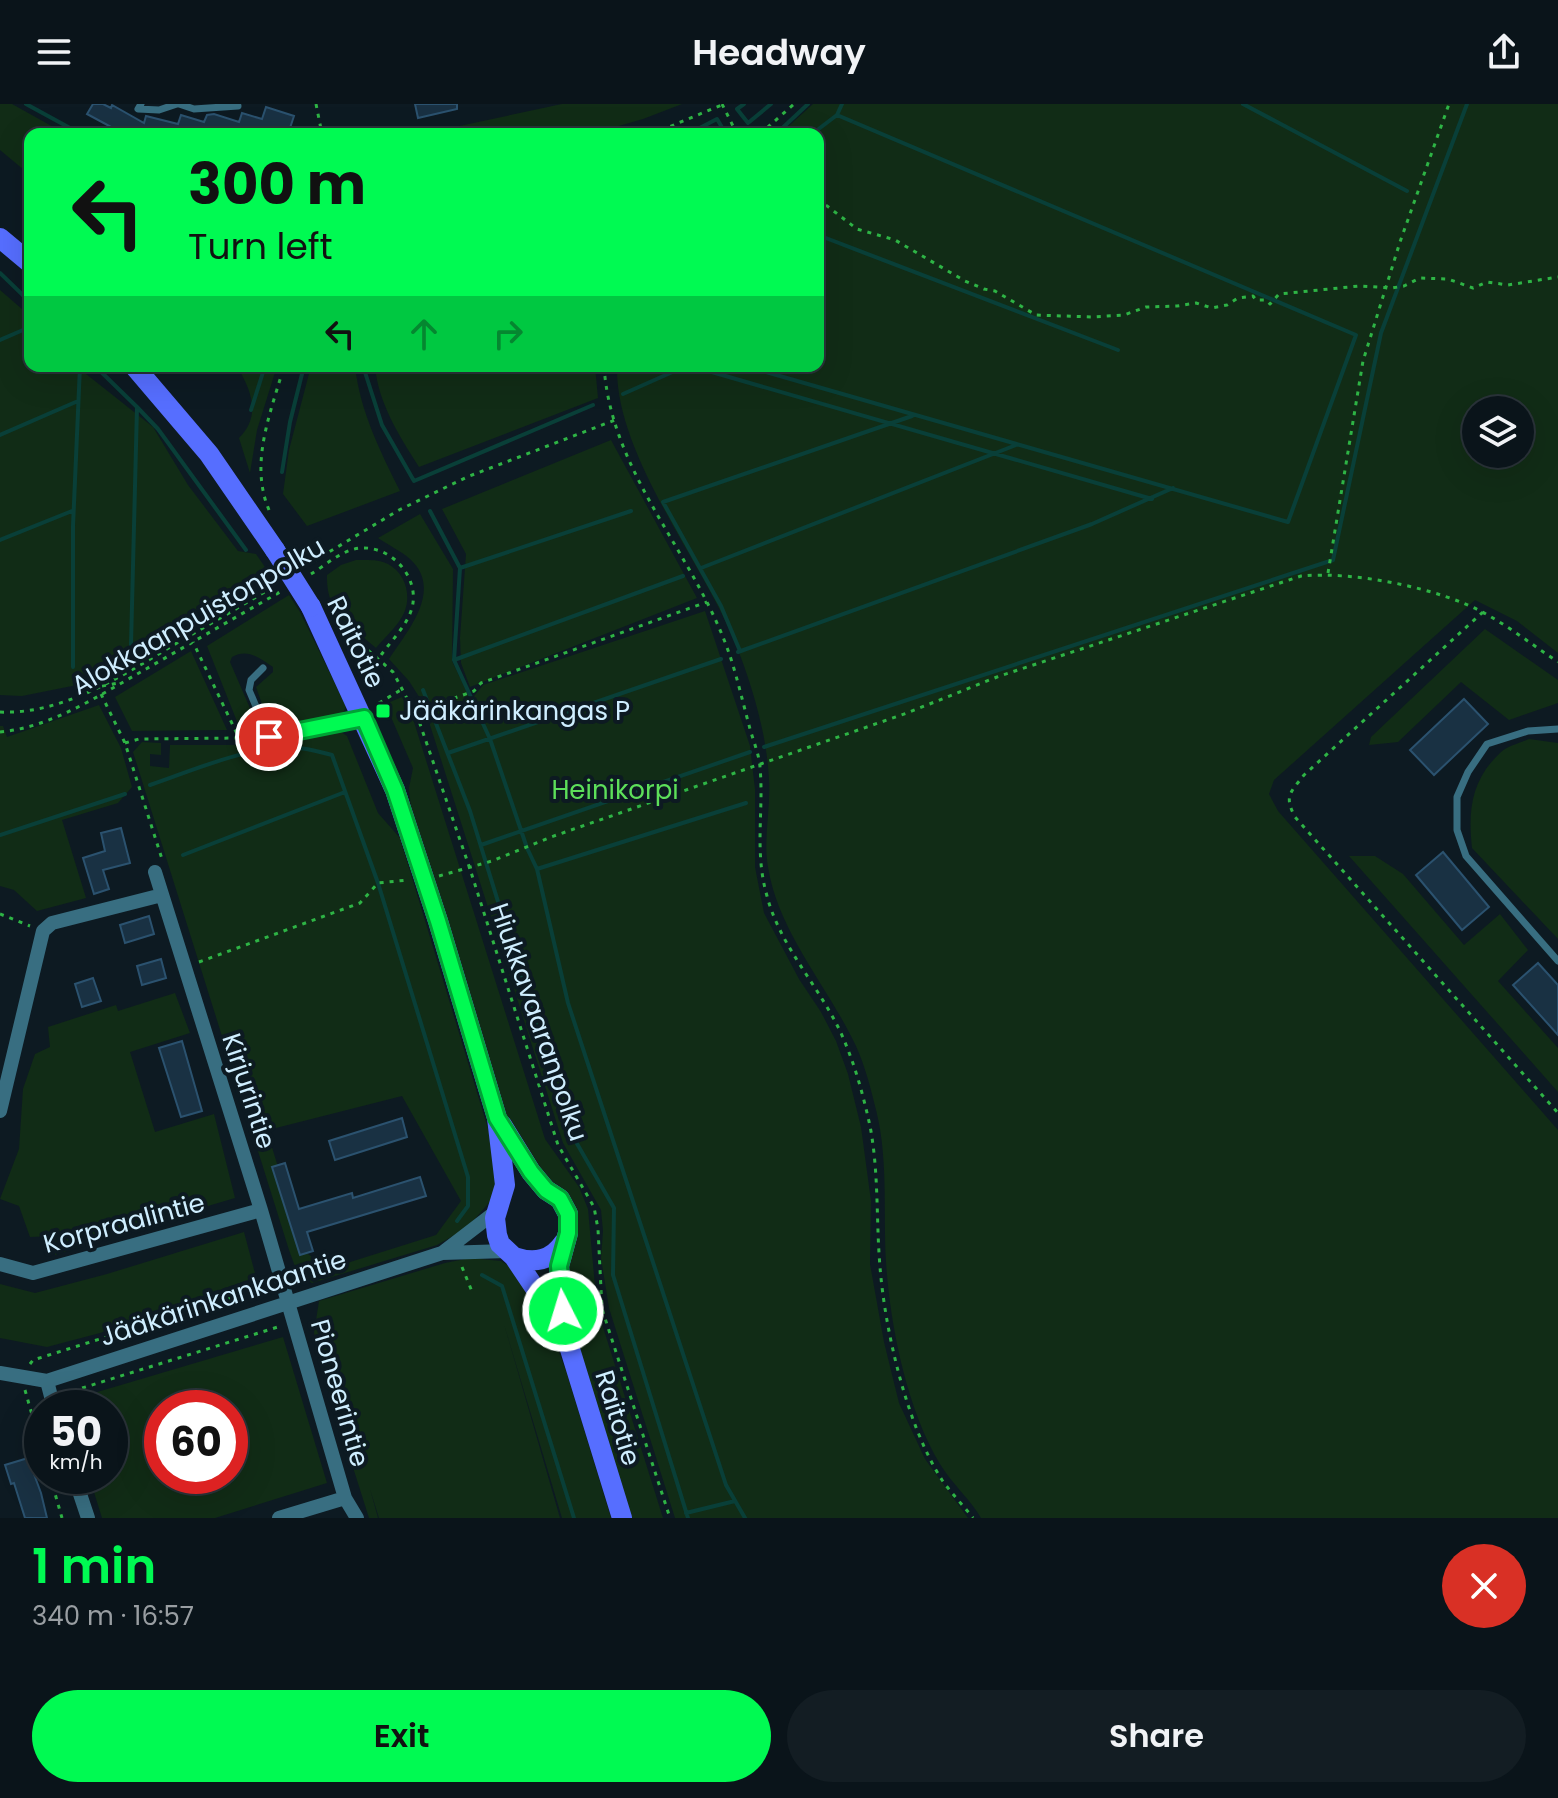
<!DOCTYPE html>
<html lang="en">
<head>
<meta charset="utf-8">
<style>
  :root { --surface:#0a141a; --page:#131d23; --text:#f1f3f6; --muted:#999ea2; --line:#2a3339; --accent:#00fa52 }
  body { margin:0; font-family:Poppins,sans-serif; background:var(--page); color:var(--text); height:100vh; display:flex; flex-direction:column; font-size:30px; white-space:nowrap }
  * { box-sizing:border-box; margin:0 }
  p { font-size:26px; color:var(--muted) }
  .icon { flex:none; width:44px; height:44px; fill:none; stroke:currentColor; stroke-width:2; stroke-linecap:round; stroke-linejoin:round }
  .map { position:relative; height:1414px; overflow:hidden }
  .drawer { display:flex; flex-direction:column; background:var(--surface); flex:1 }
  .drawer>* { flex:none }
  .top-card { position:absolute; left:24px; top:24px; width:800px; height:244px; border-radius:16px; box-shadow:0 8px 32px #0002,0 0 0 2px var(--line); background:#00fa52; color:#111; overflow:hidden }
  .tools { position:absolute; left:1462px; top:292px; display:grid; gap:16px }
  .tools a { display:grid; place-items:center; width:72px; height:72px; border-radius:50%; background:var(--surface); box-shadow:0 8px 32px #0002,0 0 0 2px var(--line); font-size:40px }
  .speed { position:absolute; left:24px; top:1286px; display:flex; gap:16px; font-size:40px; font-weight:700; text-align:center }
  .speed>* { display:grid; place-content:center; width:104px; height:104px; border-radius:50%; background:var(--surface); box-shadow:0 8px 32px #0002,0 0 0 2px var(--line); line-height:1 }
  .speed small { font-size:20px; font-weight:400 }
  .speed .limit { border:12px solid #d22; background:#fff; color:#111 }
  .pin { position:absolute; display:grid; place-items:center; width:68px; height:68px; color:#fff; margin:-34px; border:4px solid #fff; border-radius:50%; box-shadow:0 2px 8px #0007 }
  .me { position:absolute; width:88px; margin:-44px; rotate:355deg; stroke-linejoin:round; filter:drop-shadow(0 0 6px #0008) }
  .turn { display:flex; align-items:center; gap:28px; height:168px; padding:0 32px; font-size:36px }
  .turn .icon { width:104px; height:104px; stroke-width:2.5 }
  .turn b { display:block; font-size:56px; line-height:68px }
  .lanes { display:flex; align-items:center; height:76px; padding:0 32px; background:#0003; justify-content:center; gap:40px; direction:ltr }
  .lanes .off { opacity:.35 }
  .round { display:grid; place-items:center; flex:none; width:84px; height:84px; border-radius:42px; background:var(--page) }
  .head { display:flex; align-items:center; justify-content:space-between; height:136px; padding:0 32px }
  h1 { font-size:48px; font-weight:600; line-height:60px; color:var(--accent) }
  .cta { display:flex; gap:16px; margin-top:auto; padding:16px 32px }
  .cta a { flex:1; height:92px; border-radius:48px; background:var(--accent); color:#111; font-size:32px; font-weight:600; line-height:92px; text-align:center }
  .cta a+a { background:var(--page); color:var(--text) }
  header { display:flex; justify-content:space-between; align-items:center; height:104px; padding:0 32px; background:var(--surface); font-size:36px; font-weight:600 }
  .map>svg:first-child { display:block }
  .green { fill:#112c16; fill-rule:evenodd }
  .lines { fill:none; stroke-linecap:round; stroke-linejoin:round }
  .stream { stroke:#093f38; stroke-width:4 }
  .building { fill:#193143; stroke:#2b526f; stroke-width:2 }
  .path { stroke:#2eb445; stroke-width:3; stroke-dasharray:4 6; stroke-linecap:butt }
  .lane { stroke:#386e81; stroke-width:7 }
  .street { stroke:#386e81; stroke-width:14 }
  .primary { stroke:#566eff; stroke-width:20 }
  .primary-bridge { stroke:#566eff; stroke-width:20 }
  .route-casing { stroke:#00a235; stroke-width:20 }
  .route { stroke:#00fa52; stroke-width:14 }
  .poi-dot { fill:#00fa52; stroke:#0d1a22; stroke-width:3 }
  .labels { text-anchor:middle; stroke-width:8; stroke-linejoin:round; paint-order:stroke }
  .street-label { font-size:26px; fill:#cfeeff; stroke:#0d1a22 }
  .poi-label { font-size:26px; fill:#cfeeff; stroke:#0d1a22; text-anchor:start }
  .park-label { font-size:26px; fill:#5ddf5a; stroke:#0d1a22 }
</style>
</head>
<body>
<header><svg class="icon" aria-label="menu" viewBox="0 0 24 24"><path d="M4 6h16M4 12h16M4 18h16"/></svg>Headway<svg class="icon" aria-label="share" viewBox="0 0 24 24"><path d="M12 15V3M7 8l5-5 5 5M5 13v7h14v-7"/></svg></header>
<div class="map">
<svg width="1558" height="1414" viewBox="0 0 1558 1414">
  <rect width="100%" height="100%" fill="#0d1a22"/>
  <!-- green -->
  <path class="green" d="M 0,0 L 12,0 L 66,30 L 30,30 L 30,71 L 0,46 Z
    M 562,0 L 682,0 L 643,15 L 591,30 L 422,30 Z
    M 813,0 L 1558,0 L 1558,549 L 1517,517 L 1475,496 L 1274,676 L 1269,690 L 1278,707 L 1558,1026 L 1558,1414 L 981,1414 C 970,1395 952,1380 940,1360 C 907,1306 890,1221 886,1158 C 883,1104 889,1051 874,998 C 869,977 862,953 852,934 C 824,878 778,826 768,763 C 763,734 771,704 769,676 C 767,630 752,581 735,538 C 701,456 615,350 617,262 L 818,262 L 818,30 L 780,30 ZM 1476,306 L 1520,306 L 1520,350 L 1476,350 Z
    M 0,186 L 30,212 L 30,262 L 76,262 L 153,323 L 188,381 L 238,447 L 256,450 L 267,466 L 147,541 L 77,581 L 22,592 L 0,591 Z
    M 241,262 L 277,262 L 257,326 L 250,369 L 239,334 C 261,312 252,288 238,264 Z
    M 311,262 L 355,262 C 360,307 380,347 400,387 L 307,422 L 283,390 L 289,346 Z
    M 375,262 L 595,262 L 598,294 L 419,363 C 400,333 378,299 375,262 Z
    M 611,336 L 697,494 L 470,583 L 461,559 L 460,534 L 466,450 L 442,405 Z
    M 420,410 L 453,465 L 452,557 L 471,596 L 483,581 L 705,507 L 750,642 L 755,685 L 755,763 L 764,809 L 799,875 L 821,908 L 836,937 L 848,970 L 861,1023 L 871,1097 L 870,1160 L 884,1238 L 899,1299 L 925,1355 L 968,1414 L 675,1414 L 609,1204 L 601,1154 L 603,1127 L 601,1106 L 563,1039 L 423,599 L 409,577 L 389,555 C 407,527 444,486 410,455 C 401,447 388,441 378,434 Z
    M 356,456 C 367,456 379,455 388,460 C 405,469 412,491 404,509 C 398,522 385,533 376,544 C 349,520 326,510 327,471 L 341,461 Z
    M 289,491 L 300,508 L 346,602 L 342,612 L 337,615 L 279,626 L 267,614 L 256,583 L 273,568 L 273,563 C 259,554 248,544 232,553 L 230,558 L 256,618 L 251,628 L 245,629 L 240,625 L 207,542 Z
    M 1485,525 L 1558,576 L 1558,599 L 1509,616 L 1461,578 L 1398,638 L 1369,641 L 1371,633 Z
    M 191,547 L 227,626 L 132,627 L 115,593 Z
    M 402,593 L 414,618 L 545,1035 L 579,1083 L 588,1105 L 597,1204 L 663,1414 L 631,1414 L 576,1239 L 565,1182 L 573,1143 L 549,1080 L 507,1014 L 411,705 L 409,684 L 413,664 L 388,606 L 390,598 Z
    M 99,601 L 121,644 L 132,683 L 118,699 L 62,716 L 86,794 L 37,807 L 14,786 L 0,782 L 0,622 L 3,622 L 7,633 Z
    M 338,626 L 347,632 L 378,709 L 400,734 L 492,1038 L 497,1067 L 493,1094 L 467,1124 L 437,1141 L 312,1179 L 298,1171 L 289,1146 L 133,648 L 142,638 L 161,639 L 161,651 L 150,650 L 150,662 L 169,664 L 170,641 L 249,641 ZM 402,992 L 461,1097 L 436,1131 L 328,1165 L 304,1147 L 266,1024 L 276,1024 Z
    M 1529,635 L 1558,639 L 1558,835 L 1472,744 C 1468,707 1471,676 1500,649 C 1507,642 1520,639 1529,635 Z
    M 1349,752 L 1375,752 L 1403,770 L 1464,841 L 1500,810 L 1528,846 L 1498,877 L 1558,944 L 1558,988 Z
    M 175,889 L 190,929 L 130,948 L 155,1028 L 214,1010 L 235,1094 L 130,1125 L 55,1151 L 55,1132 L 30,1133 L 19,1102 L 0,1095 L 19,1045 L 23,985 L 35,950 L 50,943 L 48,923 L 116,901 L 118,907 Z
    M 244,1128 L 256,1173 L 100,1229 L 47,1243 L 0,1234 L 0,1180 L 35,1189 L 107,1170 Z
    M 470,1154 L 501,1157 L 512,1164 L 545,1211 L 566,1267 L 611,1414 L 562,1414 L 504,1220 L 560,1414 L 379,1414 L 370,1385 L 378,1414 L 369,1414 L 321,1262 L 314,1229 L 319,1197 L 445,1159 Z
    M 283,1233 L 327,1379 L 215,1414 L 102,1414 L 89,1372 L 110,1372 L 110,1304 L 69,1304 L 67,1297 ZM 162,1304 L 230,1304 L 230,1372 L 162,1372 Z"/>
  <g class="lines">
    <!-- stream -->
    <path class="stream" d="M 26,0 L 81,30
      M 744,0 L 737,5 L 748,19 L 771,0
      M 1243,0 L 1407,87
      M 688,30 L 717,15 L 726,30
      M 776,30 L 808,0
      M 812,30 L 837,11 L 842,0
      M 818,131 L 1118,246
      M 0,169 L 30,198
      M 0,236 L 30,223
      M 95,262 L 137,303 L 131,541
      M 363,262 L 382,321 L 414,377 L 593,301
      M 691,262 L 1152,395
      M 745,262 L 1288,418 L 1356,231 L 837,11
      M 623,290 L 686,262
      M 137,303 L 158,325 L 246,446
      M 251,306 L 265,262
      M 0,331 L 78,297
      M 282,368 L 290,318 L 304,262
      M 430,407 L 460,464 L 454,556 L 490,635 L 527,744 L 537,765 L 568,899 L 726,1381 L 745,1414
      M 0,436 L 72,407
      M 460,464 L 631,407
      M 701,464 L 1016,341
      M 740,547 L 721,502 L 663,398 L 912,312
      M 738,548 L 1092,420 L 1173,384
      M 454,556 L 683,472
      M 73,563 L 73,422 L 80,262
      M 423,586 L 470,707 L 568,1024 L 614,1104 L 613,1171 L 688,1414
      M 764,643 L 1333,456 L 1381,229 L 1467,0
      M 448,649 L 721,555
      M 150,681 C 194,666 250,641 295,644 C 308,644 320,648 332,651 L 378,779 L 468,1073 L 468,1102 L 457,1117
      M 0,731 L 125,690
      M 481,741 L 750,648
      M 183,751 L 345,688
      M 537,765 L 746,699
      M 482,1171 L 502,1182 L 574,1414
      M 686,1409 L 735,1397"/>
  </g>
  <!-- building -->
  <path class="building" d="M 93,0 L 103,0 L 111,4 L 112,1 L 144,19 L 146,12 L 178,20 L 181,11 L 204,18 L 207,11 L 214,10 L 239,18 L 242,9 L 262,15 L 266,3 L 294,12 L 288,30 L 213,30 L 202,27 L 201,30 L 124,30 L 87,10 Z
    M 415,0 L 457,0 L 457,5 L 418,14 Z
    M 1464,595 L 1488,620 L 1434,671 L 1410,646 Z
    M 121,724 L 130,759 L 103,766 L 109,785 L 94,790 L 83,754 L 105,747 L 101,729 Z
    M 1443,748 L 1489,803 L 1462,826 L 1416,771 Z
    M 149,812 L 154,830 L 125,839 L 120,821 Z
    M 161,855 L 166,874 L 142,881 L 137,862 Z
    M 1538,859 L 1558,881 L 1558,931 L 1513,881 Z
    M 93,874 L 101,897 L 82,903 L 75,880 Z
    M 182,937 L 202,1007 L 181,1013 L 159,944 Z
    M 402,1014 L 407,1033 L 335,1056 L 329,1037 Z
    M 285,1059 L 299,1105 L 352,1089 L 353,1094 L 420,1073 L 426,1092 L 307,1128 L 313,1147 L 300,1151 L 272,1063 Z
    M 28,1354 L 41,1389 L 47,1414 L 25,1414 L 14,1379 L 11,1380 L 5,1361 Z"/>
  <g class="lines">
    <!-- path -->
    <path class="path" d="M 316,0 L 322,30
      M 722,0 L 737,30
      M 652,30 L 724,0
      M 760,30 L 794,0
      M 818,95 L 857,125 L 895,136 L 965,177 L 984,185 L 995,187 L 1036,211 L 1092,213 L 1124,211 L 1146,203 L 1177,202 L 1196,199 L 1212,204 L 1227,201 L 1238,194 L 1253,192 L 1256,196 L 1266,196 L 1270,200 L 1279,190 L 1359,182 L 1392,184 L 1404,182 L 1420,174 L 1448,175 L 1473,184 L 1487,178 L 1508,181 L 1558,173
      M 604,262 C 611,372 698,453 731,555 C 738,577 743,599 749,621 C 752,634 759,649 760,663 C 764,707 754,747 767,792 C 780,842 818,881 840,927 C 854,957 863,990 870,1022 C 879,1069 876,1116 880,1163 C 885,1227 907,1322 942,1376 C 951,1389 963,1401 973,1414
      M 269,406 C 249,359 271,308 284,262
      M 304,463 L 399,406 L 467,373 L 615,316
      M 1328,469 L 1363,257 L 1400,138 L 1449,0
      M 311,470 C 326,461 343,445 361,444 C 393,442 422,476 411,507 C 405,524 389,539 379,554
      M 1483,508 L 1304,671 C 1290,689 1284,692 1295,713 L 1558,1009
      M 338,520 L 393,568 L 419,617 L 470,765 L 558,1041 L 594,1103 L 598,1125 L 602,1205 L 670,1414
      M 102,582 L 118,579
      M 101,590 L 125,639 L 162,755
      M 379,599 L 404,584
      M 0,608 C 65,611 128,568 182,536 C 214,518 246,499 278,480
      M 416,608 L 474,587 L 481,579 L 707,498
      M 0,628 C 53,623 101,590 146,565 C 191,539 236,513 280,488
      M 239,634 L 260,633
      M 125,639 L 139,635 L 239,634 L 193,538
      M 439,772 L 492,757 L 551,733 L 907,609 L 997,573 L 1301,472 C 1354,467 1440,484 1486,510 C 1511,524 1534,542 1558,558
      M 0,810 L 30,822
      M 199,858 L 360,799 L 378,779 L 408,776
      M 462,1163 L 473,1190
      M 30,1260 L 33,1256 L 269,1182
      M 25,1286 L 42,1346
      M 63,1290 L 281,1222
      M 50,1372 L 62,1414"/>
    <!-- lane -->
    <path class="lane" d="M 141,0 L 138,5 L 159,6 L 177,0
      M 179,0 L 194,5 L 238,2
      M 263,564 L 251,576 L 249,586 L 269,633 L 362,615
      M 1558,625 L 1528,627 L 1487,640 L 1468,668 L 1457,693 L 1457,726 L 1466,752 L 1558,857"/>
    <!-- street -->
    <path class="street" d="M 155,768 L 261,1106 L 345,1394 L 357,1414
      M 0,1007 L 43,827 L 52,819 L 162,791
      M 442,1149 L 507,1147
      M 0,1160 L 33,1169 L 261,1106
      M 0,1269 L 47,1277
      M 54,1304 L 47,1277 L 442,1149 L 498,1106
      M 74,1372 L 88,1414
      M 279,1414 L 345,1394"/>
    <!-- primary -->
    <path class="primary" d="M 0,134 L 30,159
      M 134,262 L 209,350 L 275,446
      M 311,503 L 395,686 L 438,817 L 497,1014 L 505,1081 L 495,1114 L 497,1131 L 500,1140 L 514,1153 L 565,1229
      M 502,1021 L 531,1068 L 546,1086 L 560,1095 L 568,1110 L 568,1129 L 559,1162 L 565,1229 L 622,1414
      M 514,1153 C 535,1160 552,1156 564,1138"/>
    <!-- primary-bridge -->
    <path class="primary-bridge" d="M 275,446 L 311,503"/>
  </g>
  <g class="lines">
    <defs>
      <path id="route" d="M 269,633 L 364,614 L 395,686 L 438,817 L 497,1014 L 531,1068 L 546,1086 L 560,1095 L 568,1110 L 568,1129 L 559,1162 L 563,1207"/>
    </defs>
    <!-- route casing -->
    <use href="#route" class="route-casing"/>
    <!-- route -->
    <use href="#route" class="route"/>
  </g>
  <!-- markers -->
  <rect class="poi-dot" x="375" y="599" width="16" height="16" rx="4"/>
  <g class="labels">
    <!-- street labels -->
    <g class="street-label">
      <text transform="translate(198 512) rotate(-30)" y="9">Alokkaanpuistonpolku</text>
      <text transform="translate(356 538) rotate(64)" y="9">Raitotie</text>
      <text transform="translate(539 918) rotate(71)" y="9">Hiukkavaaranpolku</text>
      <text transform="translate(249 987) rotate(72)" y="9">Kirjurintie</text>
      <text transform="translate(124 1119) rotate(-15)" y="9">Korpraalintie</text>
      <text transform="translate(223 1194) rotate(-18)" y="9">Jääkärinkankaantie</text>
      <text transform="translate(340 1289) rotate(74)" y="9">Pioneerintie</text>
      <text transform="translate(618 1314) rotate(73)" y="9">Raitotie</text>
    </g>
    <!-- poi labels -->
    <g class="poi-label">
      <text x="399" y="616">Jääkärinkangas P</text>
    </g>
    <!-- park labels -->
    <g class="park-label">
      <text x="615" y="695">Heinikorpi</text>
    </g>
  </g>
</svg>
<div class="tools">
<a><svg class="icon" aria-label="layers" viewBox="0 0 24 24"><path d="M12 4l9 5-9 5-9-5zM3 14l9 5 9-5"/></svg></a>
</div>
<div class="speed"><div>50<small>km/h</small></div><div class="limit">60</div></div>
<div class="pin" style="left:269px;top:633px;background:#d93025"><svg class="icon" aria-label="arrive" viewBox="0 0 24 24"><path d="M6 21V4h12l-3 4 3 4H6"/></svg></div>
<svg class="me" style="left:563px;top:1207px" viewBox="-20 -20 40 40"><circle r="17" fill="#00fa52" stroke="#fff" stroke-width="3"/><path d="M0-11L8 9 0 5-8 9z" fill="#fff"/></svg>
<div class="top-card">
<div class="turn"><svg class="icon" aria-label="left" viewBox="0 0 24 24"><path d="M17 20v-9H6M10 6l-5 5 5 5"/></svg><div><b>300 m</b>Turn left</div></div>
<div class="lanes"><svg class="icon" aria-label="left" viewBox="0 0 24 24"><path d="M17 20v-9H6M10 6l-5 5 5 5"/></svg><svg class="icon off" aria-label="ahead" viewBox="0 0 24 24"><path d="M12 20V5M6 11l6-6 6 6"/></svg><svg class="icon off" aria-label="right" viewBox="0 0 24 24"><path d="M7 20v-9h11M14 6l5 5-5 5"/></svg></div>
</div>
</div>
<section class="drawer">
<div class="head"><div><h1>1 min</h1><p>340 m · 16:57</p></div><a class="round" style="background:#d93025;color:#fff"><svg class="icon" aria-label="close" viewBox="0 0 24 24"><path d="M6 6l12 12M18 6L6 18"/></svg></a></div>
<div class="cta"><a>Exit</a><a>Share</a></div>
</section>
</body>
</html>
